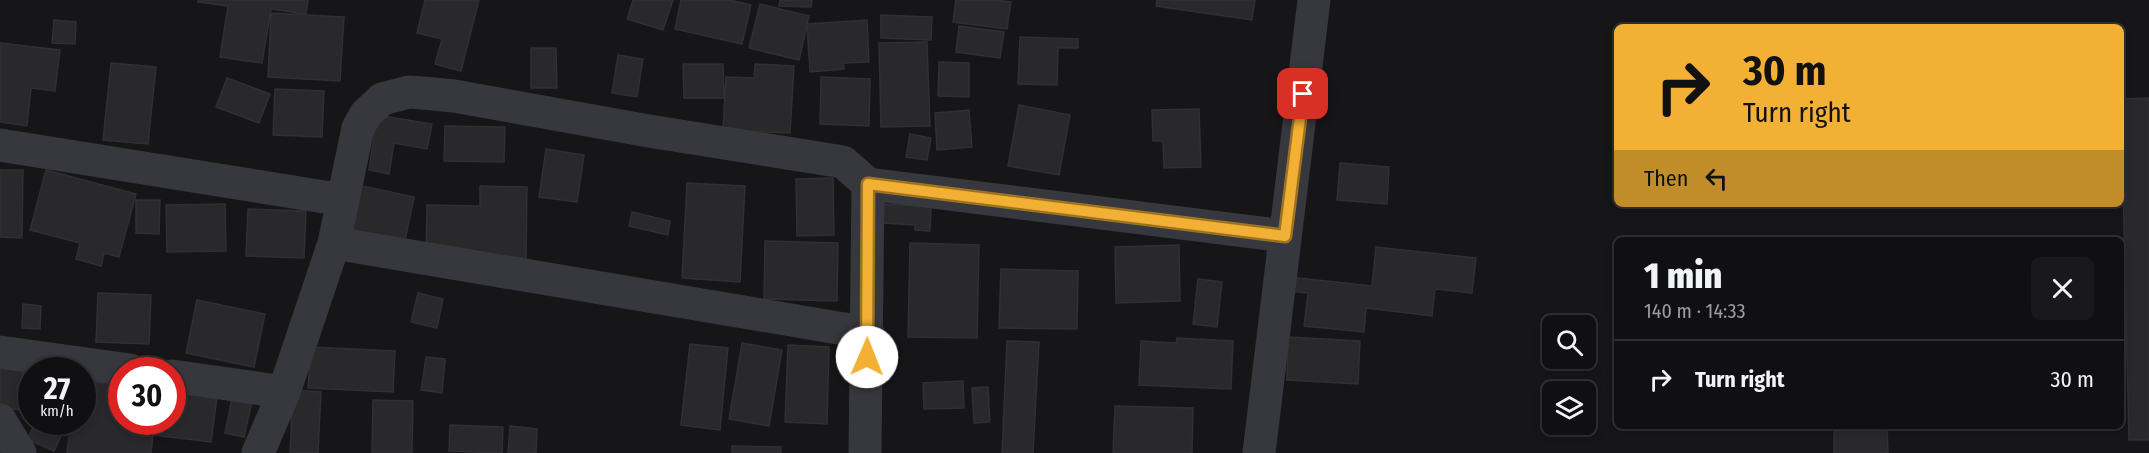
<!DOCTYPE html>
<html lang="en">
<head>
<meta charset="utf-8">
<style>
  :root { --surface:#101012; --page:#19191b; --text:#f1f3f6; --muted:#9c9d9f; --line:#303032 }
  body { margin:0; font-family:"Fira Sans Condensed",sans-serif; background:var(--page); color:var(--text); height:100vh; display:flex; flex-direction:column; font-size:22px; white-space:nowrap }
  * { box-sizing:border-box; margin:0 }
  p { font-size:20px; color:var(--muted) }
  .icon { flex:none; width:33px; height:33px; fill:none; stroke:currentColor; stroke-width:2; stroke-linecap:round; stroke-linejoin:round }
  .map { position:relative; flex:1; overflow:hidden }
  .side { position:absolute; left:1614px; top:237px; width:510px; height:192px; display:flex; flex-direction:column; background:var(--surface); border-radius:9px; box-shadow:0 3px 9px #0003,0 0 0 2px var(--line) }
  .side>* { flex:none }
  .hud { position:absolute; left:1614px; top:24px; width:510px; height:183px; border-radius:9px; box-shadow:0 3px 9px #0003,0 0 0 2px var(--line); background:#f2b134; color:#111; overflow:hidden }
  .fabs { position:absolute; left:1542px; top:315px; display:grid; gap:12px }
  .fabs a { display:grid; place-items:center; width:54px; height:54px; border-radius:9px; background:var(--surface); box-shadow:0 3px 9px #0003,0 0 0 2px var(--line); font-size:30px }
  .speed { position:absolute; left:18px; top:357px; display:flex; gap:12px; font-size:30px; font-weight:700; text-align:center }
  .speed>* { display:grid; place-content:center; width:78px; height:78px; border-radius:50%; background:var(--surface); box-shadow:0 3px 9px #0003,0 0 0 2px var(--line); line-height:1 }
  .speed small { font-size:15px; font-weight:400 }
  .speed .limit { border:9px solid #d22; background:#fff; color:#111 }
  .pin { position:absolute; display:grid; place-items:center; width:51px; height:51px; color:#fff; margin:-26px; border-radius:12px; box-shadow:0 3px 9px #0006 }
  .me { position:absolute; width:66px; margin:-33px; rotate:1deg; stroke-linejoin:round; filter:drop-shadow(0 0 4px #0008) }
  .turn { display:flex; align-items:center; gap:21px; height:126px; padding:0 30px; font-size:27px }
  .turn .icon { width:78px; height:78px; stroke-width:2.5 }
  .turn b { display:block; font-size:42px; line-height:51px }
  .then { display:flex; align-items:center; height:57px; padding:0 30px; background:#0003; gap:12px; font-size:22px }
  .round { display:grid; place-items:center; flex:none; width:63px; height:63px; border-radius:9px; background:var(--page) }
  .overview { display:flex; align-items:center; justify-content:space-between; height:102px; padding:0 30px }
  h1 { font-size:36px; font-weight:800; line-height:45px }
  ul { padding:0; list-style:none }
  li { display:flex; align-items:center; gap:18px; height:78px; padding:0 30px; border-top:2px solid var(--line) }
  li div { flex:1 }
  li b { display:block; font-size:22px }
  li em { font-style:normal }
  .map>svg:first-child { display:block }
  .building { fill:#29292c; stroke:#303034; stroke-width:1.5 }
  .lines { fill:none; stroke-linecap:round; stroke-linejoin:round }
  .minor { stroke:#37383d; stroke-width:33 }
  .route-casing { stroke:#9d7322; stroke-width:15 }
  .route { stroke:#f2b134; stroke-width:10 }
</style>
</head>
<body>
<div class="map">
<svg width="2149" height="453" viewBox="0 0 2149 453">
  <rect width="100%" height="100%" fill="#161618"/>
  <!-- building -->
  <path class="building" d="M 198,0 L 308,0 L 306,14 L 271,9 L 262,63 L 220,57 L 228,6 L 198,2 Z
    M 425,0 L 479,0 L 461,71 L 435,64 L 442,39 L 417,33 Z
    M 633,0 L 673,0 L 663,30 L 627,19 Z
    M 681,0 L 730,0 L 751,5 L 742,44 L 675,29 Z
    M 780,0 L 812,0 L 811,7 L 779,6 Z
    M 956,0 L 996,0 L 1011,2 L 1007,29 L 953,22 Z
    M 1157,0 L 1255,0 L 1252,20 L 1156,6 Z
    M 760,4 L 809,16 L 799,60 L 749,48 Z
    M 271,13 L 344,17 L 340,81 L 268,77 Z
    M 881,15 L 932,17 L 931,40 L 881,38 Z
    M 54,20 L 76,22 L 75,44 L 52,43 Z
    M 867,20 L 869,62 L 843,63 L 844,69 L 810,72 L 807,24 Z
    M 959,26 L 1004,32 L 1000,58 L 956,52 Z
    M 1020,37 L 1078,39 L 1078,48 L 1058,48 L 1057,85 L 1018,84 Z
    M 927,42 L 930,126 L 881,127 L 879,43 Z
    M 0,43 L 60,50 L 55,91 L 31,88 L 27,126 L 0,122 Z
    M 531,48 L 556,48 L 557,88 L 531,88 Z
    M 618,55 L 643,59 L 637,97 L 612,93 Z
    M 939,62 L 969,63 L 969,97 L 938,96 Z
    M 111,63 L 156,67 L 148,144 L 103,140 Z
    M 683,64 L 723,64 L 724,98 L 684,98 Z
    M 755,64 L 794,66 L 790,133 L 723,130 L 726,77 L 754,78 Z
    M 821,77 L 870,79 L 869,126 L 820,124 Z
    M 227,78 L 270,94 L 259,123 L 216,107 Z
    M 275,89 L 324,91 L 322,137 L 273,135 Z
    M 2149,98 L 2149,440 L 2129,440 L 2121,99 Z
    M 1019,105 L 1070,115 L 1059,175 L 1008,166 Z
    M 1199,109 L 1201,167 L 1164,168 L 1163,141 L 1153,141 L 1152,110 Z
    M 969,110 L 972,147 L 937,150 L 935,113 Z
    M 377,115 L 432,124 L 427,149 L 394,143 L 389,174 L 369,170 Z
    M 445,126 L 505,127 L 504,162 L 444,161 Z
    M 910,134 L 931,138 L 927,160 L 906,157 Z
    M 546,149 L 584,155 L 577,202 L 539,197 Z
    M 1340,163 L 1389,167 L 1387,204 L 1337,200 Z
    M 0,170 L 23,170 L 22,238 L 0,237 Z
    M 46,170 L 136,194 L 119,257 L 104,253 L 101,266 L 76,259 L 80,243 L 30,230 Z
    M 833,178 L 834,235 L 797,236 L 796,179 Z
    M 687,183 L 745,186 L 740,282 L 682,278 Z
    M 353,184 L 414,197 L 403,250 L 342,236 Z
    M 480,186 L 527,187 L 526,258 L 426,256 L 427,205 L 480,206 Z
    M 136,200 L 160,200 L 159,234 L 136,233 Z
    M 225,204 L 226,251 L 167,252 L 166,205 Z
    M 884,204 L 931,207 L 930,231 L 915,230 L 915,225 L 883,223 Z
    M 248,209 L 306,211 L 304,258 L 246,256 Z
    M 632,212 L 670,221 L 668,235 L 629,226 Z
    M 765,241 L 838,243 L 837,301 L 764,299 Z
    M 910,243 L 979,245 L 977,338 L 908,337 Z
    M 1179,245 L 1180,301 L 1116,303 L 1115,247 Z
    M 1376,247 L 1476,258 L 1472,293 L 1435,289 L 1432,316 L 1366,308 L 1364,332 L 1304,326 L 1308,293 L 1288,291 L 1290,277 L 1372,286 Z
    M 1001,269 L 1078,271 L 1077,329 L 999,328 Z
    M 1198,279 L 1222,282 L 1217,327 L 1193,324 Z
    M 98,293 L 151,295 L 149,344 L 96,342 Z
    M 418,293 L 443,299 L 437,328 L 411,322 Z
    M 197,300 L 265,314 L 254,367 L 186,353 Z
    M 23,304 L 41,306 L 40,329 L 22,328 Z
    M 1288,337 L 1360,341 L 1358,384 L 1287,380 Z
    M 1177,338 L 1233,341 L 1231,389 L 1139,385 L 1141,341 L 1176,343 Z
    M 1007,341 L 1039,342 L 1033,453 L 1002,453 Z
    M 742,343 L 782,350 L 769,426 L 729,419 Z
    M 690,344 L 728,348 L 720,430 L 681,425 Z
    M 788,345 L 829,347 L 827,424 L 785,422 Z
    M 311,347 L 395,351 L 393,392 L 308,388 Z
    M 426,357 L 445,359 L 442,393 L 421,390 Z
    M 0,368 L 32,370 L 32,410 L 0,409 Z
    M 82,380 L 122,385 L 122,422 L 172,422 L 172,391 L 217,397 L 211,442 L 153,435 L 151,453 L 67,453 L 71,422 L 82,422 Z
    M 963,381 L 964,408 L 924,409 L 923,383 Z
    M 988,387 L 990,422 L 974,423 L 972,388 Z
    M 293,390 L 321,392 L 318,453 L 290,452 Z
    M 233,393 L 253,397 L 244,437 L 225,433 Z
    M 373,400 L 413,401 L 412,453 L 372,453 Z
    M 1115,406 L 1193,408 L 1192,453 L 1113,453 Z
    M 36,422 L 62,434 L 54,451 L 27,439 Z
    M 450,425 L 503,427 L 502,453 L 449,451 Z
    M 510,426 L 537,429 L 536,453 L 508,453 Z
    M 1834,426 L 1887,426 L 1888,453 L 1834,453 Z
    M 732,446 L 781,447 L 781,453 L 732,453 Z"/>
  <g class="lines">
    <!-- minor -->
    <path class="minor" d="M 0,145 L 343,200
      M 868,184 L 1285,236
      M 334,243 L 868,333
      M 0,352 L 130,370
      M 172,376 L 284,392
      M 0,420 L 20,453
      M 258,453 L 284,392 L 334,243 L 358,128 L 366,114 L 382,99 L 409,92 L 423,93 L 454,96 L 649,131 L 843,162 L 868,184 L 865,453
      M 1259,453 L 1314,0"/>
  </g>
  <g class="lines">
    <defs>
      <path id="route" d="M 867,357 L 868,184 L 1285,236 L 1303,94"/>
    </defs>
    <!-- route casing -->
    <use href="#route" class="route-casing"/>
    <!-- route -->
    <use href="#route" class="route"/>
  </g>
</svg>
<div class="fabs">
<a><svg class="icon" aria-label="search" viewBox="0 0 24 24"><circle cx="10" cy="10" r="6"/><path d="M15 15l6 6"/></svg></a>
<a><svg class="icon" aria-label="layers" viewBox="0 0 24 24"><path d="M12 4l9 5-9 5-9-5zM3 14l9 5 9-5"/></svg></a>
</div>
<div class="speed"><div>27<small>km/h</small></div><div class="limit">30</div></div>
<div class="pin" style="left:1303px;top:94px;background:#d93025"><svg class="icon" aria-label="arrive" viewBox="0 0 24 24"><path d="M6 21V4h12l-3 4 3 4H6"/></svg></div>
<svg class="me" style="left:867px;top:357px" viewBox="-20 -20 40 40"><circle r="19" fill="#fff"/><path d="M0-13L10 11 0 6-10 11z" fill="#f2b134"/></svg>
<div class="hud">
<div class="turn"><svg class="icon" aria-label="right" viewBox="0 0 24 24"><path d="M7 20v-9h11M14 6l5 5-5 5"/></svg><div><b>30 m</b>Turn right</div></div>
<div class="then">Then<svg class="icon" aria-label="left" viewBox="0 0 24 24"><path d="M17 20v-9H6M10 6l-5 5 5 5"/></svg></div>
</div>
<section class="side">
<div class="overview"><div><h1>1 min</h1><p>140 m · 14:33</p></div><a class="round"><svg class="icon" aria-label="close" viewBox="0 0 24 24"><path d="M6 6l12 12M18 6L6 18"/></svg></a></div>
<ul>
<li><svg class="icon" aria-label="right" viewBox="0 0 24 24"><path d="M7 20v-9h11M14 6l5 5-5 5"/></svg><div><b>Turn right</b></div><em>30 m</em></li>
</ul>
</section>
</div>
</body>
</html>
